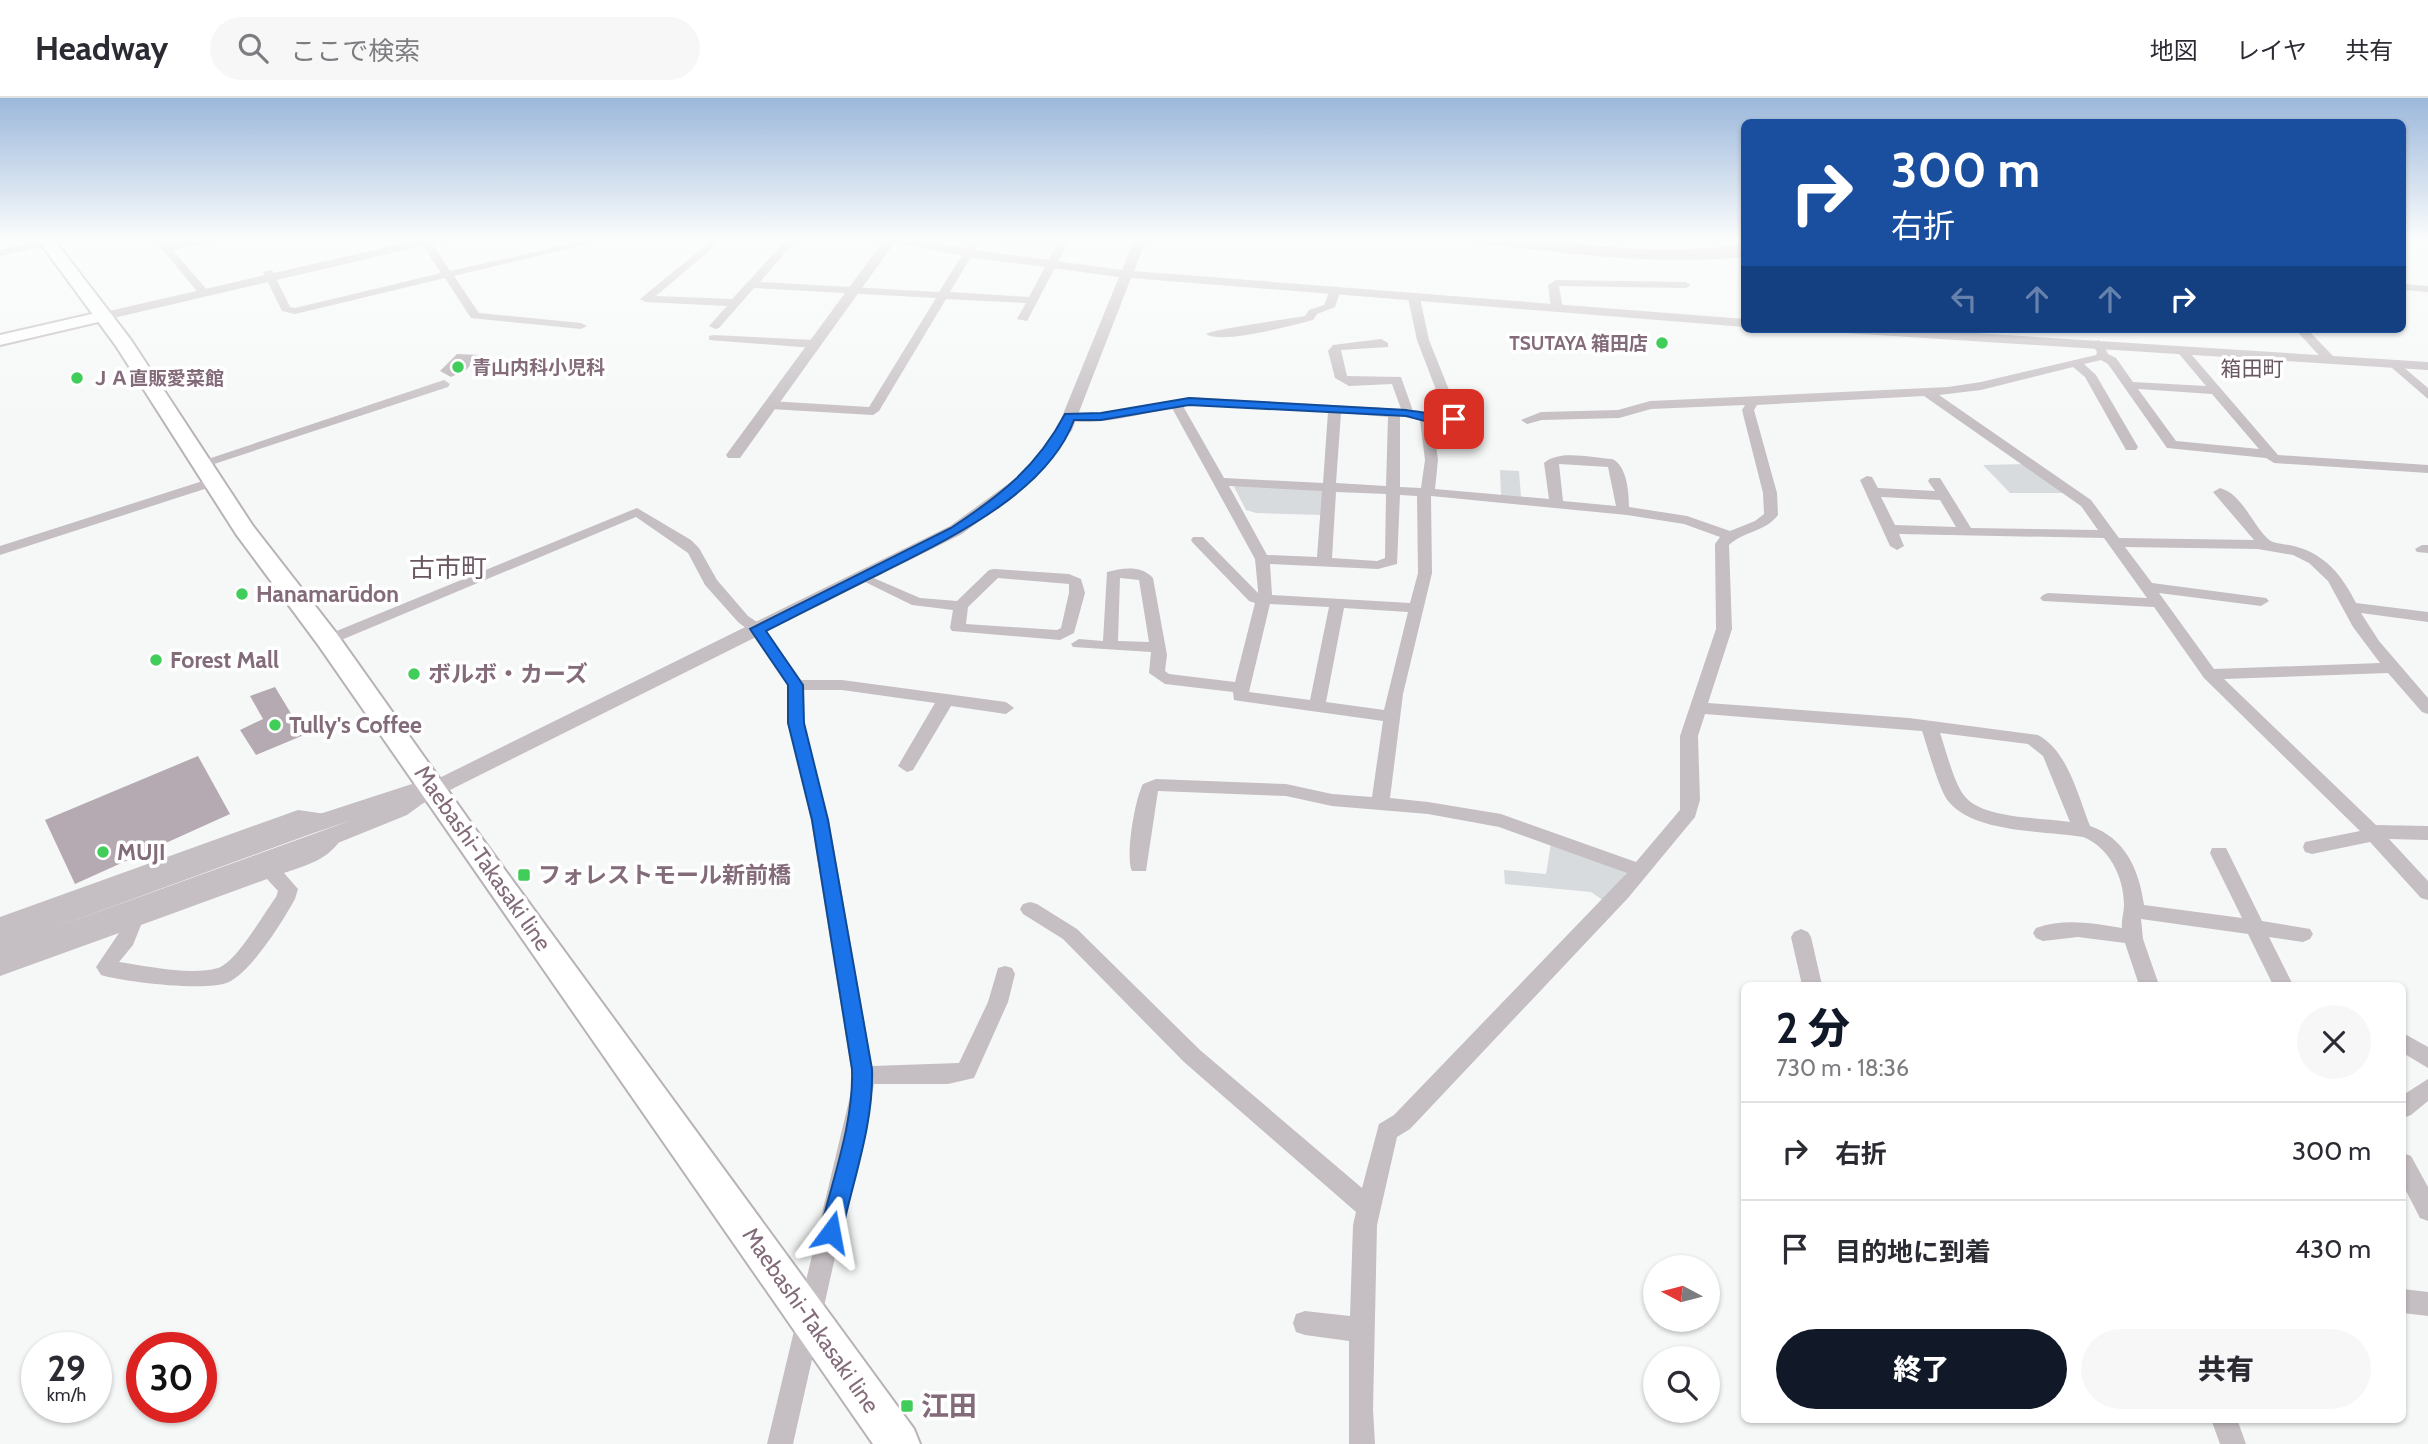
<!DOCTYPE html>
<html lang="ja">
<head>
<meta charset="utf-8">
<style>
  :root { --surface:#fff; --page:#f7f7f7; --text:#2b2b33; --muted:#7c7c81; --line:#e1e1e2; --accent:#111827 }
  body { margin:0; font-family:Cabin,"Noto Sans JP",sans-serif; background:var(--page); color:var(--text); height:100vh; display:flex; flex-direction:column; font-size:26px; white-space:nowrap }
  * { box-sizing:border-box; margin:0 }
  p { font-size:23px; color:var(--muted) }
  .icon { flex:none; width:38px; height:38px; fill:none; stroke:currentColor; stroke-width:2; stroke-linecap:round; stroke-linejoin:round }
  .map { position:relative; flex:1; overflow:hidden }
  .sheet { position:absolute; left:1741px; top:884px; width:665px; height:441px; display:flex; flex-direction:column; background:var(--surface); border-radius:10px; box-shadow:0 2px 5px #0004 }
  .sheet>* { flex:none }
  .hud { position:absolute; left:1741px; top:21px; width:665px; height:214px; border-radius:10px; box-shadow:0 2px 5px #0004; background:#1a4fa0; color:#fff; overflow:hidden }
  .needle { width:46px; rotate:277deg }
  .buttons { position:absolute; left:1643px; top:1157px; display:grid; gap:14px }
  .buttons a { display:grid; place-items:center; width:77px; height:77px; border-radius:50%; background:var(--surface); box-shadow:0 2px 5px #0004; font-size:35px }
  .speed { position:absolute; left:21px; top:1234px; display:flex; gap:14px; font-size:35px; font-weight:700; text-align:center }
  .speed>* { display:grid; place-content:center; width:91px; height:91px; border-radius:50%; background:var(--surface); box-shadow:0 2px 5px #0004; line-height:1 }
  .speed small { font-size:18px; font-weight:400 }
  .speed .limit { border:10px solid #d22; background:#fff; color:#111 }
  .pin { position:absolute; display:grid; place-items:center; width:60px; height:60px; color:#fff; margin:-30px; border-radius:14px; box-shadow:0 4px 10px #0006 }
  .me { position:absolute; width:77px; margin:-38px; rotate:13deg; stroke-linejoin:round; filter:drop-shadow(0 0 5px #0008) }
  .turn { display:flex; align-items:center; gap:24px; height:147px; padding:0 35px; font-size:32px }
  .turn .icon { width:91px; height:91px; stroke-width:2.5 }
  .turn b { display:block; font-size:49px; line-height:60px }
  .lanes { display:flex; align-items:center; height:66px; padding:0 35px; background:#0003; justify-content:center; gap:35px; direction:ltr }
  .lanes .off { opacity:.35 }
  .round { display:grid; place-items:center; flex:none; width:74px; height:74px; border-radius:37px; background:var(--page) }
  .overview { display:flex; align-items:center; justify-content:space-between; height:119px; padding:0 35px }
  h1 { font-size:42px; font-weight:800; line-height:52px; color:var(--accent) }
  .button { display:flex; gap:14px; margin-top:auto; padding:14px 35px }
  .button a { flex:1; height:80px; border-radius:42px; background:var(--accent); color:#fff; font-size:28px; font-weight:800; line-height:80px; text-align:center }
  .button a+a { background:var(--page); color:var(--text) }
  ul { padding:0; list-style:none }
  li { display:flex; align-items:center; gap:21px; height:98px; padding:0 35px; border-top:2px solid var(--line) }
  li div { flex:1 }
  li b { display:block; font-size:26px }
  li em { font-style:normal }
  header { display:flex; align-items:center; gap:42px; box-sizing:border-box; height:98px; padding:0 35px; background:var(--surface); border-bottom:2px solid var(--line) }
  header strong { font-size:33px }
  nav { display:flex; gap:38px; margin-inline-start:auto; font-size:24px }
  .search { width:490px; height:63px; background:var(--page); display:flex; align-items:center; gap:18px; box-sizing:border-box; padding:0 24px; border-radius:38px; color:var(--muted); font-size:26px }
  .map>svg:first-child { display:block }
  .green { fill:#d8dbde }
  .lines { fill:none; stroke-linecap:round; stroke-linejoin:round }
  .river { fill:#c9bec7; fill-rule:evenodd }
  .building { fill:#b5aab1 }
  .secondary-casing { stroke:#bbb3b8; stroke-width:4 }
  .primary-casing { stroke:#b9b2b7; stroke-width:4 }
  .minor { fill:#c5bec2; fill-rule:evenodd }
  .tertiary { fill:#c5bec2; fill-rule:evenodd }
  .secondary { fill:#fff; fill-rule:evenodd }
  .primary { fill:#fff; fill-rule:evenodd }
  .route { fill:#1a73e8; stroke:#114b97; stroke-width:2 }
  .poi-dot { fill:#41cd59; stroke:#fff; stroke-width:2.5 }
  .labels { text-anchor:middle; stroke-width:7; stroke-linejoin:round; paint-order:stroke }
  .far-poi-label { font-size:19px; font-weight:bold; fill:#836b7a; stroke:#fff; text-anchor:start }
  .far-quarter-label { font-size:21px; fill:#695862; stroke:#fff }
  .poi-label { font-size:23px; font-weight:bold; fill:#836b7a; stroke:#fff; text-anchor:start }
  .street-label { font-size:23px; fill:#836b7a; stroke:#fff }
  .quarter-label { font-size:26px; fill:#695862; stroke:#fff }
  .near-poi-label { font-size:28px; font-weight:bold; fill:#836b7a; stroke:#fff; text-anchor:start }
</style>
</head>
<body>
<header>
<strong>Headway</strong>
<div class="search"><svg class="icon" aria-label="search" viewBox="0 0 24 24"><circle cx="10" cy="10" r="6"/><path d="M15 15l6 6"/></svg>ここで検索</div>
<nav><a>地図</a><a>レイヤ</a><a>共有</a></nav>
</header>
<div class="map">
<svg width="2428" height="1346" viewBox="0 0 2428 1346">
  <rect width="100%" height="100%" fill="#f6f8f8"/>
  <!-- green -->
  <path class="green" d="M 2025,366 L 2068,395 L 2010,395 L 1983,367 Z
    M 1500,372 L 1519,373 L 1521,399 L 1501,398 Z
    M 1237,387 L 1320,391 L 1324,395 L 1321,417 L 1256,415 L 1246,412 L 1234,389 Z
    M 1551,745 L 1627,775 L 1604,803 L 1591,794 L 1505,786 L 1504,772 L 1546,776 Z"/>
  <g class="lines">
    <!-- river -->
    <path class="river" d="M 1468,139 C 1515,136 1562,145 1609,149 C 1654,153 1699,152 1745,147 L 1745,159 C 1654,168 1567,155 1477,145 Z"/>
  </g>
  <!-- building -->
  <path class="building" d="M 457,256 L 480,257 L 466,272 L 451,279 L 440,273 Z
    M 275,589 L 304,637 L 256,657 L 240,632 L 263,621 L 250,598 Z
    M 198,658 L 230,716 L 75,786 L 45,722 Z"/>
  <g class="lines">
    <defs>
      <path id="secondary" d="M 105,213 L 113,218 L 111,221 L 0,247 L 0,237 Z"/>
      <path id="primary" d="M 36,139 L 52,139 L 131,242 L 253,428 L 337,536 L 483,742 L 914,1331 L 920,1346 L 873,1346 L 319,548 L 236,436 L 116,248 Z"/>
    </defs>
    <!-- secondary casing -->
    <use href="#secondary" class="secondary-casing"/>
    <!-- primary casing -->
    <use href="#primary" class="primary-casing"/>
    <!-- minor -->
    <path class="minor" d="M 152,139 L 162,139 L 169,146 L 207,139 L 225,139 L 224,141 L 173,152 L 208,193 L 208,197 L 200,197 Z
      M 789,139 L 799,139 L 760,184 L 939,194 L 973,139 L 1071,139 L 1027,223 L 1017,221 L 1026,205 L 946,201 L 879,313 L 873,317 L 770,311 L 764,307 L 770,303 L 869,309 L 936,200 L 754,190 L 719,230 L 715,231 L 709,228 L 727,208 L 646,204 L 640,201 L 711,143 L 716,146 L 715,148 L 656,198 L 732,201 ZM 981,142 L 1057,146 L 1029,199 L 950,194 Z
      M 425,140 L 429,141 L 450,173 L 592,141 L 592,145 L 454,178 L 479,215 L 581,225 L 587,228 L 581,231 L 471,220 L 445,180 L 295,216 L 282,213 L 263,174 L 272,172 L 290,209 L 295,210 L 441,175 L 420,143 Z
      M 48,141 L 53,144 L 52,146 L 0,158 L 0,152 Z
      M 1556,182 L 1686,184 L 1691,187 L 1686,190 L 1559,188 L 1563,211 L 1557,214 L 1551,211 L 1548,187 Z
      M 2403,186 L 2428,188 L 2428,194 L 2403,192 Z
      M 1330,192 L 1340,194 L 1335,209 L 1317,216 L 1313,222 C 1292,227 1222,247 1206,236 C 1213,231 1289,221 1305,218 L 1309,212 L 1324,207 Z
      M 1414,197 L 1420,200 L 1429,242 L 1459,317 L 1467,317 L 1473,321 L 1467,325 L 1433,326 L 1438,362 L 1435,391 L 1549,401 L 1544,365 C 1559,351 1593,360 1612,361 C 1627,367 1629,395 1629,409 L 1687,418 L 1730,433 L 1755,423 L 1764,416 L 1763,395 L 1742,312 L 1745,307 L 1651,311 L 1619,320 L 1542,322 L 1527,326 L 1521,322 L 1541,314 L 1618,312 L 1650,303 L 1948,289 L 1981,284 L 2096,257 L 2097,254 L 2092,246 L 2098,242 L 2102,244 L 2108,256 L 2116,260 L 2133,284 L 2206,288 L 2175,251 L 2185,249 L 2278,357 L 2428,367 L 2428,375 L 2274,365 L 2266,360 L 2167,350 L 2108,266 L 2101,262 L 2084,266 L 2096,277 L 2138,349 L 2136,352 L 2126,352 L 2085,279 L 2073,269 L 1981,292 L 1939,297 L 2091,402 L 2119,440 L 2254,442 L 2213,394 L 2220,390 C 2242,396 2252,426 2268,441 C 2273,446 2286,446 2294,448 C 2325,456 2342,477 2356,505 L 2428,514 L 2428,524 L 2361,515 L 2379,543 L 2428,600 L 2428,616 L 2422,614 L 2388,575 L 2224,581 L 2376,727 L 2428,728 L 2428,742 L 2389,741 L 2428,783 L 2428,802 L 2421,800 L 2370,744 L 2312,756 L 2305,754 L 2303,749 L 2305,744 L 2360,733 L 2204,580 L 2154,509 L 2043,503 L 2040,500 L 2043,497 L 2048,495 L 2147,500 L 2104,440 L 1899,436 L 1904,448 L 1897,452 L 1890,448 L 1860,382 L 1867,378 L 1872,379 L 1878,390 L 1935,393 L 1928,383 L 1930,380 L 1940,380 L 1971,430 L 2098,432 L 2081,408 L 1924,298 L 1757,307 L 1754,312 L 1777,395 L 1778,417 C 1765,434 1744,433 1729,447 L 1732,531 L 1708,605 L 1909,620 L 2038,637 C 2068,653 2078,698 2090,728 C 2125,740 2139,771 2144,807 L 2242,820 L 2210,755 L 2212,750 L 2226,750 L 2262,823 L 2310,831 L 2313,836 L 2310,841 L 2303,844 L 2269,839 L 2293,887 L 2273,887 L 2248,836 L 2141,821 L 2143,841 L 2159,887 L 2139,887 L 2125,845 L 2078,839 L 2043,843 L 2036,840 L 2033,835 L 2036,830 C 2064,820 2093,825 2122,830 C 2121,822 2124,815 2124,807 C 2124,779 2109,749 2083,739 C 2046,733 1974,735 1949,704 C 1939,693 1928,650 1922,633 L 1705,616 L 1698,638 L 1700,702 L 1695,719 L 1628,800 L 1410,1031 L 1397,1039 L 1377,1127 L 1373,1312 L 1375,1346 L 1349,1346 L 1349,1243 L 1305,1237 L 1296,1234 L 1293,1225 L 1296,1216 L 1305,1213 L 1350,1218 L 1353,1127 L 1356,1114 L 1184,964 L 1063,841 L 1023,816 L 1020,811 L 1023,806 L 1030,804 L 1037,806 L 1077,831 L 1200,952 L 1362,1090 L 1379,1026 L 1394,1017 L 1627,775 L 1499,729 L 1428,716 L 1332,708 L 1286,698 L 1158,693 L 1146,773 L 1132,773 C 1125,759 1135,700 1143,686 L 1156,681 L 1286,686 L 1332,696 L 1372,699 L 1383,623 L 1240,603 L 1234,602 L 1233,594 L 1165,586 L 1149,575 L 1151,554 L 1073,549 L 1071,546 L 1079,541 L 1103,543 L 1107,474 C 1123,470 1141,467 1153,480 L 1167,557 L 1165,573 L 1169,576 L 1235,584 L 1255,505 L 1249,503 L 1193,445 L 1191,442 L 1193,439 L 1203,439 L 1258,495 L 1258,492 L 1255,461 L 1172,310 C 1149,314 1080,333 1063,319 L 1069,315 L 1101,315 L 1190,299 L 1401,311 L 1392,286 L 1349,288 L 1335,280 L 1328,253 L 1333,247 L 1381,241 L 1388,245 L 1388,249 L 1341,252 L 1347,278 L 1401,279 L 1413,313 L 1434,318 L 1446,318 L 1417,242 L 1408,200 ZM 2138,291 L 2212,296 L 2259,351 L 2176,343 ZM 1190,307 L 1328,314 L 1323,385 L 1224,380 L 1183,308 ZM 1341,315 L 1388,319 L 1386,388 L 1336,385 ZM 1400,318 L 1420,322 L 1425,362 L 1421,390 L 1400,389 ZM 1559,366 L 1608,369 L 1616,408 L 1563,403 ZM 1229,388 L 1322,393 L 1317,459 L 1267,457 ZM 1336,394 L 1386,396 L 1385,460 L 1377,463 L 1332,460 ZM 1400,397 L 1417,398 L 1418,475 L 1410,505 L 1272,497 L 1270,466 L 1378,471 L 1397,466 ZM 1431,398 L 1627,417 L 1684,426 L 1720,439 L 1715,446 L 1716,531 L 1680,638 L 1680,712 L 1636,764 L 1501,716 L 1428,704 L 1390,700 L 1403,596 L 1432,475 ZM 1881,399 L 1940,402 L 1956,429 L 1895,427 ZM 2125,449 L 2258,451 L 2293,457 L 2309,465 L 2328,483 L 2353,529 L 2380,565 L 2214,571 L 2159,495 L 2261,508 L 2269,503 L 2266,500 L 2152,485 ZM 1120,480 L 1139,482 L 1149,544 L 1118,543 ZM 1270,506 L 1329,509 L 1310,602 L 1249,594 ZM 1344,510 L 1408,514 L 1384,612 L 1326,604 ZM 1940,635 L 2028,646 L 2043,658 L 2070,724 C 2042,719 1980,722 1963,696 C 1953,682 1946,652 1940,635 Z
      M 2295,231 L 2307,231 L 2333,258 L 2333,264 L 2325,264 Z
      M 713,237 L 814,242 L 820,246 L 814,250 L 709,242 L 709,238 Z
      M 2395,262 L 2428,290 L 2428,301 L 2391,269 L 2389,266 Z
      M 444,282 L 450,286 L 448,289 L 205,369 L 195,369 L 193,366 Z
      M 212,380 L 217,381 L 217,387 L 0,457 L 0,448 Z
      M 637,410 L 691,442 L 699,450 L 717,482 L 748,518 L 763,528 L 801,582 L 842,582 L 1006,604 L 1014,610 L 1006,616 L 951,608 L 913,672 L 907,674 L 898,668 L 935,605 L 842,592 L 804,592 L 804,625 L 829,722 L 872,968 L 959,965 L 988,904 L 998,870 L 1005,868 L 1012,870 L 1015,876 L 1008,904 L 974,980 L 948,986 L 874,986 L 793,1346 L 767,1346 L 852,990 L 851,971 L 811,722 L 788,625 L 788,587 L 751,534 L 738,524 L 705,487 L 688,455 L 636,419 L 334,545 L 322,545 L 320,542 L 322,539 Z
      M 2422,447 L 2428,447 L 2428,455 L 2417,454 L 2415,451 Z
      M 994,471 L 1069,476 L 1081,481 L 1085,495 L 1074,535 L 1060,542 L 952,533 L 950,530 L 953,512 L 912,507 L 855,479 L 862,475 L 920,500 L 957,503 L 989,472 ZM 998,480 L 1069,486 L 1069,495 L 1061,530 L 1057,532 L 966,526 L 968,509 Z
      M 298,712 L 333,717 L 336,722 L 333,727 L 327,729 L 299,726 L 0,835 L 0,819 Z
      M 334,731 L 340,733 L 343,738 C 330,761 308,767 284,775 L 298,791 L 295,801 C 283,823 251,874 229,884 C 207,894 124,884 101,877 L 96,869 L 119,835 L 0,878 L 0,862 L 302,754 C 311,749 327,733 334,731 ZM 267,781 L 278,793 L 276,799 C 264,815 236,865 218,870 C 190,878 148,868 119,864 L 133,847 L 141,827 Z
      M 1801,831 L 1808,834 L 1811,839 L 1822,887 L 1802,887 L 1791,839 L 1794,834 Z
      M 2403,935 L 2428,949 L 2428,970 L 2403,955 Z
      M 2428,981 L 2428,1003 L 2411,1017 L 2403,1020 L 2403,997 Z
      M 2403,1055 L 2411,1058 L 2428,1089 L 2428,1123 L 2420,1120 L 2403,1087 Z
      M 2403,1191 L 2428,1194 L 2428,1218 L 2403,1215 Z
      M 2211,1321 L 2237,1321 L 2246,1346 L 2220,1346 Z"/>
    <!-- tertiary -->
    <path class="tertiary" d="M 430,139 L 450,139 L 444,143 L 105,222 L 98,218 L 105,214 Z
      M 881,139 L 904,139 L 969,151 L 1122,172 L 1135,139 L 1147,139 L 1134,173 L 1745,221 L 1745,229 L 1131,180 L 1072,332 L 1035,381 L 962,436 L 422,706 L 407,717 L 318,753 L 0,869 L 0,830 L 292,725 L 415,685 L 423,688 L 950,428 L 1023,375 L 1057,331 L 1119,179 L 969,159 L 895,144 L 740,360 L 728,360 L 726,357 L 884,142 ZM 352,722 L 45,833 L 308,737 Z
      M 1839,231 L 1912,231 L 2428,264 L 2428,272 L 1846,235 Z"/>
    <!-- secondary -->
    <use href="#secondary" class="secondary"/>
    <!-- primary -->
    <use href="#primary" class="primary"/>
  </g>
  <!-- sky -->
  <linearGradient id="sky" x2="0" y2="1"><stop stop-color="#9bb8db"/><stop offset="0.43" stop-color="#fbfcfc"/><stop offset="1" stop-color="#fbfcfc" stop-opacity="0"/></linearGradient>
  <rect width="2428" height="327" fill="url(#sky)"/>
  <!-- route -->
  <path class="route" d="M 1189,300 L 1406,312 C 1417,314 1456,318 1460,321 C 1445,331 1422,322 1406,318 L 1189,307 L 1101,322 L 1074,322 C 1047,396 946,442 881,475 C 842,494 804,514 766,533 L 803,587 L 804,625 L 828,722 L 872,971 C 874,1025 853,1082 842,1134 L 838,1141 L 831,1144 L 823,1141 L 820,1134 C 832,1082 854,1025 852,971 L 812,722 L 788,625 L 788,587 L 750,531 L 951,430 C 1001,397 1037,369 1065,316 L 1101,315 Z"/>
  <!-- markers -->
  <g class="poi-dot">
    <circle cx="1662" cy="245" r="7"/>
    <circle cx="458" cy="269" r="7"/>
    <circle cx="77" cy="280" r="7"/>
    <circle cx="242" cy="496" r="7"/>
    <circle cx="156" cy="562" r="7"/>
    <circle cx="414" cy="576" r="7"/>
    <circle cx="275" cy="627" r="7"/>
    <circle cx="103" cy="754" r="7"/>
    <rect x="517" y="770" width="14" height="14" rx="3.5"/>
    <rect x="900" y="1301" width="14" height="14" rx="3.5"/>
  </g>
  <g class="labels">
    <!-- far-poi labels -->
    <g class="far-poi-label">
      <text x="1648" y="252" text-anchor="end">TSUTAYA 箱田店</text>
      <text x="472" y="276">青山内科小児科</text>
      <text x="91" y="287">ＪＡ直販愛菜館</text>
    </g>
    <!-- far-quarter labels -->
    <g class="far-quarter-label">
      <text x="2252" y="278">箱田町</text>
    </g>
    <!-- poi labels -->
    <g class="poi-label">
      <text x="256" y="504">Hanamarūdon</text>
      <text x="170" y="570">Forest Mall</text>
      <text x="428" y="584">ボルボ・カーズ</text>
      <text x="289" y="635">Tully's Coffee</text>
      <text x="117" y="762">MUJI</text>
      <text x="538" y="785">フォレストモール新前橋</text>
    </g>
    <!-- street labels -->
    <g class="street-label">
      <text transform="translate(483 760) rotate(55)" y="8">Maebashi-Takasaki line</text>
      <text transform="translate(811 1222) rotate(55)" y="8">Maebashi-Takasaki line</text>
    </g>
    <!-- quarter labels -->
    <g class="quarter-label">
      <text x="448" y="479">古市町</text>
    </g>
    <!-- near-poi labels -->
    <g class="near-poi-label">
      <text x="921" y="1318">江田</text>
    </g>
  </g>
</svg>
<div class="buttons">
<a><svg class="needle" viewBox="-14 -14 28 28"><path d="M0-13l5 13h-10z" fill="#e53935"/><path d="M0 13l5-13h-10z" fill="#7c7c81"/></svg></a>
<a><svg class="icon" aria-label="search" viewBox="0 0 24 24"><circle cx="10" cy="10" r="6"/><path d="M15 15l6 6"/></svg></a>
</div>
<div class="speed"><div>29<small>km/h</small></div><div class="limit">30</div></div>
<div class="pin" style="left:1454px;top:321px;background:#d93025"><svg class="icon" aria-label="arrive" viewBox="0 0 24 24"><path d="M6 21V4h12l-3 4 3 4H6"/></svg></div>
<svg class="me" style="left:831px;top:1134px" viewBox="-20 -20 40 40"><path d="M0-17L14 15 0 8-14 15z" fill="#1a73e8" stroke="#fff" stroke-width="4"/></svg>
<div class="hud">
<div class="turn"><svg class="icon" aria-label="right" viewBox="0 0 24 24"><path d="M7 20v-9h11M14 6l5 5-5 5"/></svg><div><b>300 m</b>右折</div></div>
<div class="lanes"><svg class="icon off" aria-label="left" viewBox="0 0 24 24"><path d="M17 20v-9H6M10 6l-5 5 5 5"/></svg><svg class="icon off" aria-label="ahead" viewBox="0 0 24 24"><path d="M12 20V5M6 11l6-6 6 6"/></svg><svg class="icon off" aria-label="ahead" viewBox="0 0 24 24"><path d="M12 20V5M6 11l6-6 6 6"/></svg><svg class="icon" aria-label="right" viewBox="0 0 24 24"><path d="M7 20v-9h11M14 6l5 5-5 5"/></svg></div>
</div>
<section class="sheet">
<div class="overview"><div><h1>2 分</h1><p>730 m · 18:36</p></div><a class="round"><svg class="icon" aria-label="close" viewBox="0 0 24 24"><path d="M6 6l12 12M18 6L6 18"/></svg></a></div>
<ul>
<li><svg class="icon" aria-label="right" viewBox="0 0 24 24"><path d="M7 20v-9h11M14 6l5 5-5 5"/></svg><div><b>右折</b></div><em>300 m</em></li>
<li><svg class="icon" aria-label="arrive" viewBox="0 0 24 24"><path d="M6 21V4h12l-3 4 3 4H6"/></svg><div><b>目的地に到着</b></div><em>430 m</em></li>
</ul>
<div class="button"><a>終了</a><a>共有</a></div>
</section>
</div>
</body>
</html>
